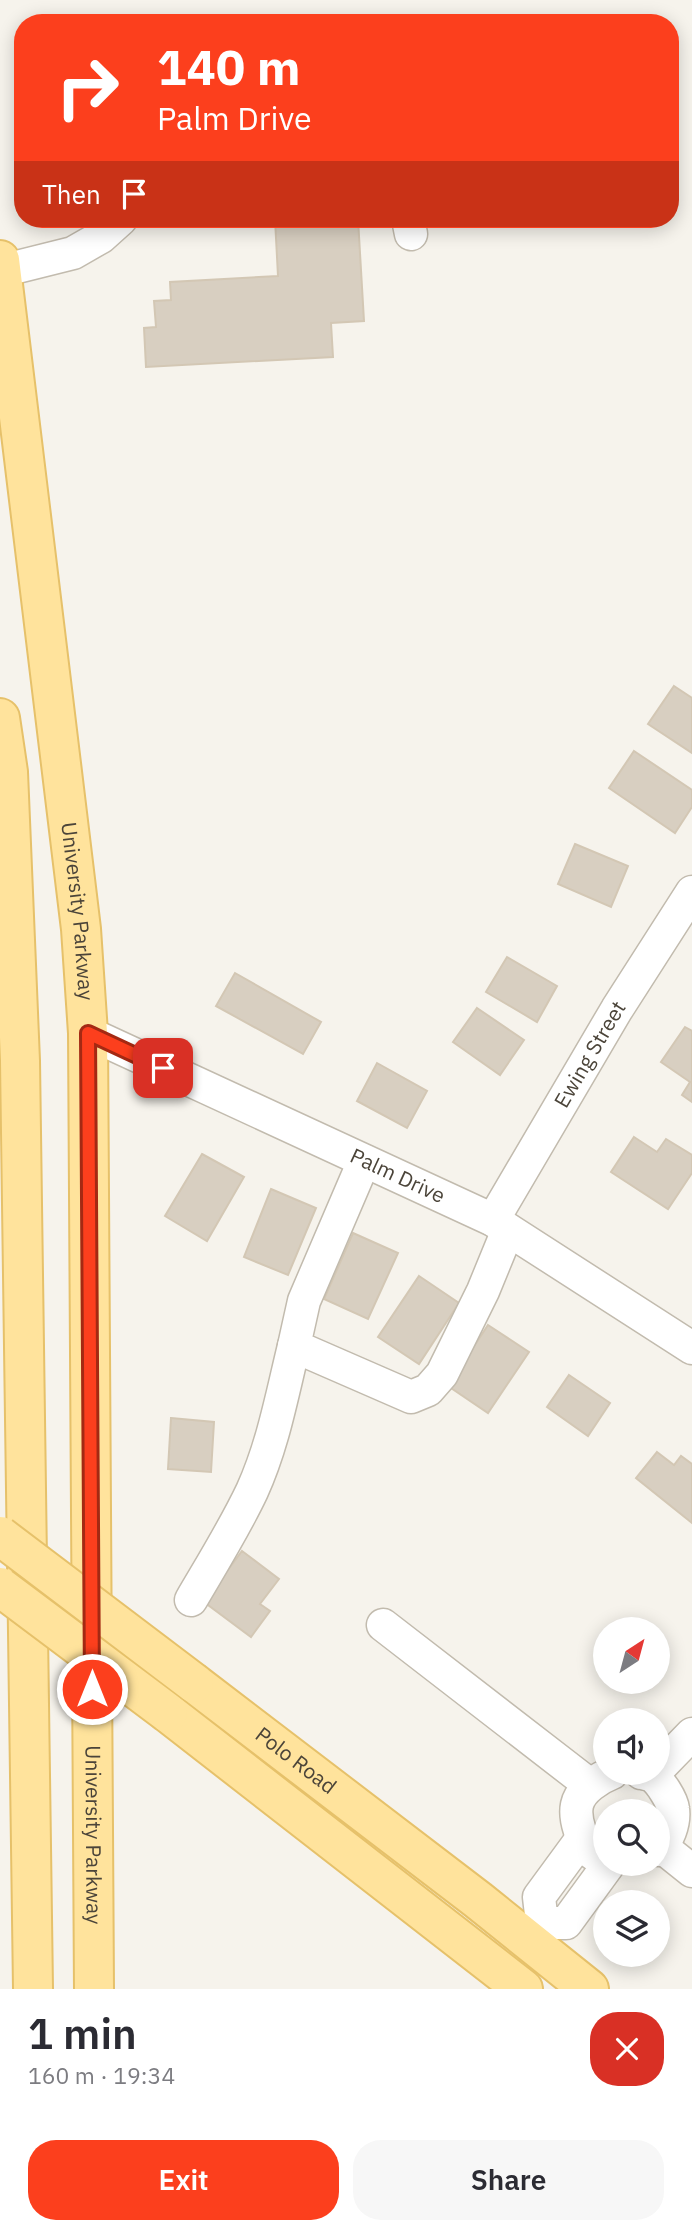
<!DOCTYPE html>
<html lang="en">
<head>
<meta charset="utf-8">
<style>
  :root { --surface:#fff; --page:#f7f7f7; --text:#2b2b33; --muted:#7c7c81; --accent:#fc3f1d }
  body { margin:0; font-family:"IBM Plex Sans",sans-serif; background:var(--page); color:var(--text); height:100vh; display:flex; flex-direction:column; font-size:26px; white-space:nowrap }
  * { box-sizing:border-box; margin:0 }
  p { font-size:23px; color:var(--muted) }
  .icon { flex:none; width:38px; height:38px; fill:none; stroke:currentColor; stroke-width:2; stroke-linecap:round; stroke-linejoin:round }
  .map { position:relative; height:1989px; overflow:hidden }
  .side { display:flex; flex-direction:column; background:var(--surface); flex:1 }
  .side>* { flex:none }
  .top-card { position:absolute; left:14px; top:14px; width:665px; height:214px; border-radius:28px; box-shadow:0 4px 18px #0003; background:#fc3f1d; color:#fff; overflow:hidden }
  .needle { width:46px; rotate:36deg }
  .tools { position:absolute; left:593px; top:1617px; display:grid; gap:14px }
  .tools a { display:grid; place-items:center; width:77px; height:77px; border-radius:50%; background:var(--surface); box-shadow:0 4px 18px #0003; font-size:35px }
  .pin { position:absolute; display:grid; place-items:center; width:60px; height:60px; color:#fff; margin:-30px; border-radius:14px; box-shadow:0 4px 10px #0006 }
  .me { position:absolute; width:77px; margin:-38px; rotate:0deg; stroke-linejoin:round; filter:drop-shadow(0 0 5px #0008) }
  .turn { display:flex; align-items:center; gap:24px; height:147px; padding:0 28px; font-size:32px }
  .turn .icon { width:91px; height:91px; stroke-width:2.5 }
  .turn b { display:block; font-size:49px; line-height:60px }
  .then { display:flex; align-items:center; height:66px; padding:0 28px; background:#0003; gap:14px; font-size:26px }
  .round { display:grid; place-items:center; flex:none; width:74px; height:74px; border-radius:28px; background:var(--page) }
  .overview { display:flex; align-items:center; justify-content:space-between; height:119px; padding:0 28px }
  h1 { font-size:42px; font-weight:600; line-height:52px }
  .cta { display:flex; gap:14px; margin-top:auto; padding:14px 28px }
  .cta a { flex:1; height:80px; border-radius:28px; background:var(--accent); color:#fff; font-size:28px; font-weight:600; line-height:80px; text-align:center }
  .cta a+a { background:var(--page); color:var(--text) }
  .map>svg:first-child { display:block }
  .building { fill:#d8cfc1; stroke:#d3c7b4; stroke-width:2 }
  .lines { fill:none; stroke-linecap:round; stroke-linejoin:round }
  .minor-casing { stroke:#c2bbae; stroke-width:35 }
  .major-casing { stroke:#e6c16a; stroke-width:42 }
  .minor { stroke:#fff; stroke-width:32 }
  .major { stroke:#ffe39c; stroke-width:38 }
  .major-bridge-casing { stroke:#e6c16a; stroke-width:42; stroke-linecap:butt }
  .major-bridge { stroke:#ffe39c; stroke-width:38 }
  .route-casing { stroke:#a42913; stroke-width:18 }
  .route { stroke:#fc3f1d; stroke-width:12 }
  .labels { text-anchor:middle; stroke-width:5; stroke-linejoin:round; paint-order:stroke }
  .street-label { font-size:21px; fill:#4b4439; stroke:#fff }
</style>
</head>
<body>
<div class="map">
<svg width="692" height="1989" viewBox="0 0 692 1989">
  <rect width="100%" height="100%" fill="#f6f3ec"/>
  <!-- building -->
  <path class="building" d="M 275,219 L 358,219 L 364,321 L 331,323 L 333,357 L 146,367 L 144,328 L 156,327 L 154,301 L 171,300 L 170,282 L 278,276 Z
    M 674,686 L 692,698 L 692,753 L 648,724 Z
    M 634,751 L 692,790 L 692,807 L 675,833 L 609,788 Z
    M 575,844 L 628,866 L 611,907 L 558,884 Z
    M 507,957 L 557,986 L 537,1022 L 486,992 Z
    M 235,973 L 321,1022 L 303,1054 L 216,1006 Z
    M 477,1008 L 524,1040 L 500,1075 L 453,1042 Z
    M 685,1027 L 692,1031 L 692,1102 L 682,1095 L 690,1082 L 661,1062 Z
    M 377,1063 L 427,1091 L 407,1128 L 357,1101 Z
    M 634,1137 L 657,1152 L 666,1139 L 692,1155 L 692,1173 L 668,1209 L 611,1172 Z
    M 202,1154 L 244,1177 L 207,1241 L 165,1216 Z
    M 271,1189 L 316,1208 L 288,1275 L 244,1257 Z
    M 353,1233 L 398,1253 L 368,1319 L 324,1299 Z
    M 419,1276 L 459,1303 L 419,1364 L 378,1337 Z
    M 488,1325 L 529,1352 L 488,1413 L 448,1386 Z
    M 569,1375 L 610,1403 L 588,1436 L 547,1407 Z
    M 171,1418 L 214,1422 L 211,1472 L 168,1469 Z
    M 657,1452 L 674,1465 L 681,1456 L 692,1464 L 692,1523 L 636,1478 Z
    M 242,1551 L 279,1579 L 260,1604 L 270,1611 L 251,1637 L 204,1602 Z"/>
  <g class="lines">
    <defs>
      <g id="minor">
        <path d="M 408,219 L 411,234"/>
        <path d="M 1,271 L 73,253 L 101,237 L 121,219"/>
        <path id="s1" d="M 88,1033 L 493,1220 L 692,1348"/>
        <path d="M 364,1161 L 304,1301 L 294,1346 L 411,1397 L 428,1390 L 442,1374 L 483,1291 L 508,1230"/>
        <path id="s2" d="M 493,1220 L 617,1009 L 692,892"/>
        <path d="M 191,1600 C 212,1564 234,1529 252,1491 C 273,1445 282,1395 294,1346"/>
        <path d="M 383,1625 L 590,1785"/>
        <path d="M 658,1769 L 692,1734"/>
        <path d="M 641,1773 C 642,1773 651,1775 652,1776 C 660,1781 672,1800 673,1809 C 675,1823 668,1841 658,1850"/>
        <path d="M 662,1847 L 692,1871"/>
        <path d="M 606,1860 C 601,1858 594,1856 591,1852 C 582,1841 574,1819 577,1805 C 580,1790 599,1778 612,1773"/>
        <path d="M 542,1923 L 566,1923 L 609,1864"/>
        <path d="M 528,1940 L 542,1923 L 539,1897 L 583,1837"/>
      </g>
      <g id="major">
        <path id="s3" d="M 0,260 L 81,929 L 88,1033 L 94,1989"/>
        <path d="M 0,718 L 8,772 L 20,1061 L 33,1989"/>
        <path id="s4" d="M 194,1683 L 478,1900 L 589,1989"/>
        <path d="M 168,1713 L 523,1989"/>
      </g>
    </defs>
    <!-- minor casing -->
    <use href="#minor" class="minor-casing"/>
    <!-- major casing -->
    <use href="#major" class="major-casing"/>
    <!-- minor -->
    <use href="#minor" class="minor"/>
    <!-- major -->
    <use href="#major" class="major"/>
    <defs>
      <path id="major-bridge" d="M 0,1536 L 194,1683
        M 0,1587 L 168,1713"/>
    </defs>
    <!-- major-bridge casing -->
    <use href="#major-bridge" class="major-bridge-casing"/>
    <!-- major-bridge -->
    <use href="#major-bridge" class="major-bridge"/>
  </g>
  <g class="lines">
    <defs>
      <path id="route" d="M 92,1689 L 88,1033 L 163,1068"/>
    </defs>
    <!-- route casing -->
    <use href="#route" class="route-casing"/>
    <!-- route -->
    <use href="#route" class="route"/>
  </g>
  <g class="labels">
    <!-- street labels -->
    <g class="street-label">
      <text dy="7" stroke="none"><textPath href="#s3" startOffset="656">University Parkway</textPath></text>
      <text dy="7" stroke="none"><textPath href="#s2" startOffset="192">Ewing Street</textPath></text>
      <text dy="7" stroke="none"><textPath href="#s1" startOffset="341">Palm Drive</textPath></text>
      <text dy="7" stroke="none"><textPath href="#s4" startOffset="128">Polo Road</textPath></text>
      <text dy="7" stroke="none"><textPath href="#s3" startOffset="1580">University Parkway</textPath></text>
    </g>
  </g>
</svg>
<div class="tools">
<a><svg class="needle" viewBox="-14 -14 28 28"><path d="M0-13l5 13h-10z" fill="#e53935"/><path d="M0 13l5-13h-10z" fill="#7c7c81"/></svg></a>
<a><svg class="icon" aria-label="sound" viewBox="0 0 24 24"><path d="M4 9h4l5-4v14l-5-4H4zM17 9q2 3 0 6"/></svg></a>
<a><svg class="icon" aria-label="search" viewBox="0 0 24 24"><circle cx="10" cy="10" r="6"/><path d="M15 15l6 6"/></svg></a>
<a><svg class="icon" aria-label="layers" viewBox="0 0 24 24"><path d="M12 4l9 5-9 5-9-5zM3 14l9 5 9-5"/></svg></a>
</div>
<div class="pin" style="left:163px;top:1068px;background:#d93025"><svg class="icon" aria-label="arrive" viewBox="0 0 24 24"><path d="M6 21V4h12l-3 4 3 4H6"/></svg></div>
<svg class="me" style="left:92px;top:1689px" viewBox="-20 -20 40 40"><circle r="17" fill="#fc3f1d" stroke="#fff" stroke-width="3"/><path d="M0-11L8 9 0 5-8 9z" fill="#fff"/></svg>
<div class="top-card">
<div class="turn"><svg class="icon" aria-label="right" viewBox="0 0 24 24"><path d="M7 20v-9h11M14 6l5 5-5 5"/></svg><div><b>140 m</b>Palm Drive</div></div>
<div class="then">Then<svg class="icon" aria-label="arrive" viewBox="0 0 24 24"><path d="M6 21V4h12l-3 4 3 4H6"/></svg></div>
</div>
</div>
<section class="side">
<div class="overview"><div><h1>1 min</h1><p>160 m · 19:34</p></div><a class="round" style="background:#d93025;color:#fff"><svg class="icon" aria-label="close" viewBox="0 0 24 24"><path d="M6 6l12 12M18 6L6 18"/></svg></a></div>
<div class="cta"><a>Exit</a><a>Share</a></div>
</section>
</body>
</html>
